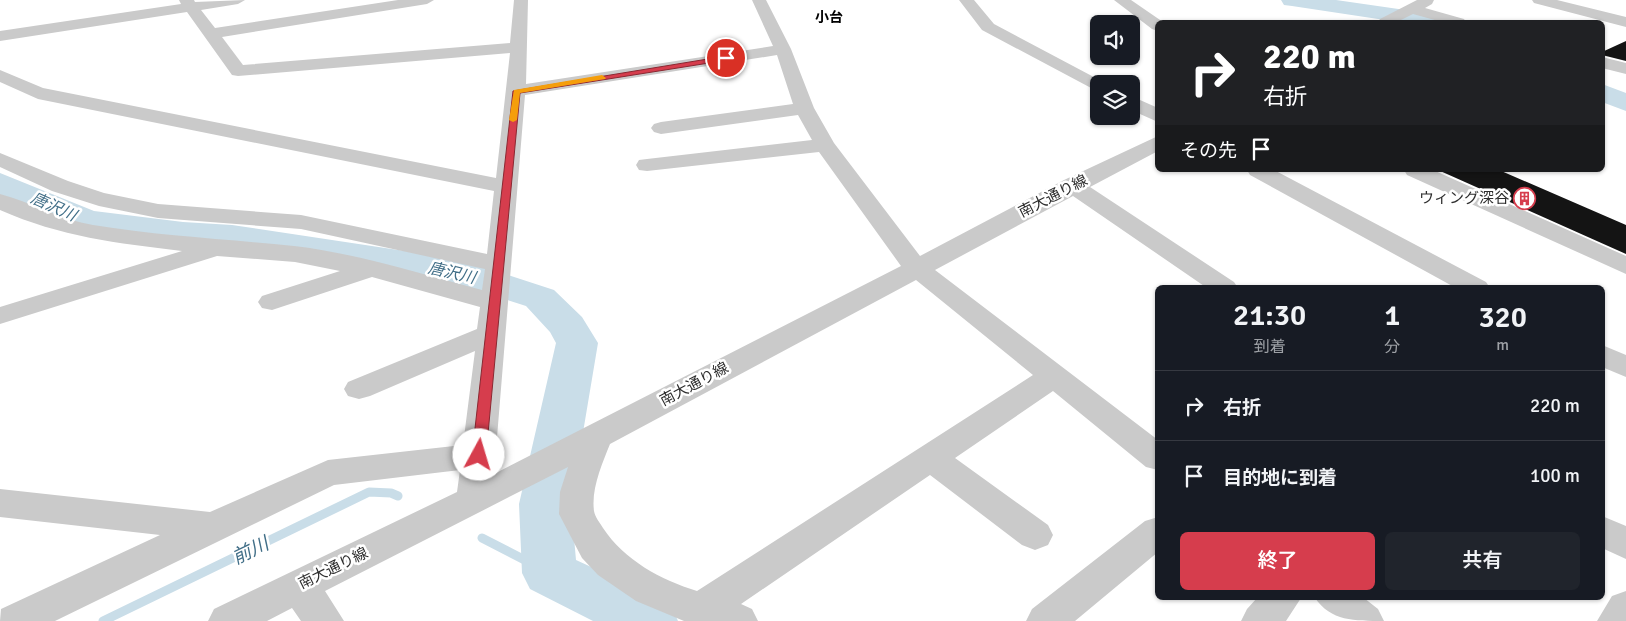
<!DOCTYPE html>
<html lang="ja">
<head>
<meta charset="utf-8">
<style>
  :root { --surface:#171b24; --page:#20242c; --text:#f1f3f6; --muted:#9ea1a6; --line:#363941; --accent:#d63d4d }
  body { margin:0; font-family:Signika,"Noto Sans JP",sans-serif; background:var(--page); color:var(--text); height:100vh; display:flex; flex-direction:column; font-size:19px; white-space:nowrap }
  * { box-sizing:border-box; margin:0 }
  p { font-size:16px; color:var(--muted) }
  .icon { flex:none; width:28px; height:28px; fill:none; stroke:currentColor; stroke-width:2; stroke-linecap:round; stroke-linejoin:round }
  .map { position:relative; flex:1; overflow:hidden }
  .panel { position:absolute; left:1155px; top:285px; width:450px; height:315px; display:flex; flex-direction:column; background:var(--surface); border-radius:8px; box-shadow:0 1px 4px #0004 }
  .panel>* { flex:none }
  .guide { position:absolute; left:1155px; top:20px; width:450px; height:152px; border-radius:8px; box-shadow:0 1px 4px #0004; background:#202124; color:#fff; overflow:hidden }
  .fabs { position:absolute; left:1090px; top:15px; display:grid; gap:10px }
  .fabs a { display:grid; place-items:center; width:50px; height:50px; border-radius:8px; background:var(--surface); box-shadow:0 1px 4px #0004; font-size:25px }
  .pin { position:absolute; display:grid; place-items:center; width:42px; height:42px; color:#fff; margin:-21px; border:2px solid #fff; border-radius:50%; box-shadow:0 1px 5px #0007 }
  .me { position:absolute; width:55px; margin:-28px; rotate:6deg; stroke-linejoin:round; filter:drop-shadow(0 0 4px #0008) }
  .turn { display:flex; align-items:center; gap:18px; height:105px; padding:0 25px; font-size:22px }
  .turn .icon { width:65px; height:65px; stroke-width:2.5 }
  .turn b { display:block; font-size:35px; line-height:42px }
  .then { display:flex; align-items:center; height:48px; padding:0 25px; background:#0003; gap:10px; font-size:19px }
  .eta { display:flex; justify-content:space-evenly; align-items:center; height:85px; text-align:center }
  .eta b { font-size:30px; font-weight:600; line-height:35px }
  .primary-button { display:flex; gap:10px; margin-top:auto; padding:10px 25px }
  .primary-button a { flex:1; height:58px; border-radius:8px; background:var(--accent); color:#fff; font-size:20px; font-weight:600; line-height:58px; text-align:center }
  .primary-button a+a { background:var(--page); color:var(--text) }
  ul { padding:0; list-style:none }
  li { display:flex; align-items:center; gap:15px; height:70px; padding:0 25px; border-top:1px solid var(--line) }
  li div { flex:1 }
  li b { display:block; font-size:19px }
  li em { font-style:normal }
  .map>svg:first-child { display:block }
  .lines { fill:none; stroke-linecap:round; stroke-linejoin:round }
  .stream { stroke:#c9dde8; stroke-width:9 }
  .river { fill:#c9dde8; fill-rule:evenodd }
  .building { fill:#141414 }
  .minor { fill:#cacaca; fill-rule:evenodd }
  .route { fill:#d63d4d; stroke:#8b2832 }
  .slow { fill:#f59e0b }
  .labels { text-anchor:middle; stroke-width:5; stroke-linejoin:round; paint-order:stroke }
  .far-neighbourhood-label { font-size:14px; font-weight:bold; fill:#000; stroke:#fff }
  .street-label { font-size:15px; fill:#2d2d2d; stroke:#fff }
  .poi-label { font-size:15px; fill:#2d2d2d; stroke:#fff; text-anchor:end }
  .water-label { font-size:16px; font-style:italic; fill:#426f88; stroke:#fff }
  .near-water-label { font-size:19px; font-style:italic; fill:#426f88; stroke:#fff }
</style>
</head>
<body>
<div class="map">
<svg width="1626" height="621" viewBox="0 0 1626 621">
  <rect width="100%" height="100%" fill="#fff"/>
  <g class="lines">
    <!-- stream -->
    <path class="stream" d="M 482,538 L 550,573
      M 103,621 L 369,492 L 391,493 L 398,496"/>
    <!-- river -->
    <path class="river" d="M 1281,0 L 1336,0 L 1440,15 L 1448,17 L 1451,22 L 1398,22 L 1292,6 L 1284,5 Z
      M 1602,84 L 1626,93 L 1626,111 L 1602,102 Z
      M 0,173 L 94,211 L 183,222 L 232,225 L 405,251 L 483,267 L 554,290 L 582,317 L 598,343 L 571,504 L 576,560 L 670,603 L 678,621 L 593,621 L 530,589 L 522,573 L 519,504 L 556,343 L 550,332 L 526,306 L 461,285 L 405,273 L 232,247 L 183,244 L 87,231 L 75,228 L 0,195 Z"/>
  </g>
  <!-- building -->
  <path class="building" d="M 1626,41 L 1626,61 L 1602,55 L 1602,52 Z
    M 1438,170 L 1499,170 L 1626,225 L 1626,254 Z"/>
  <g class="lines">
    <!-- minor -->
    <path class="minor" d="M 179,0 L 194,0 L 195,2 L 245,0 L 238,4 L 201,10 L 215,28 L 398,0 L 434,0 L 427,4 L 222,37 L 243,65 L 510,43 L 514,0 L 528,0 L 526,84 L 773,46 L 752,0 L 766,0 L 791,49 L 814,108 L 834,143 L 920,256 L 1064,180 L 1158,136 L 1158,151 L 1090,187 L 1234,282 L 1238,288 L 1207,288 L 1073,196 L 935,270 L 1158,440 L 1158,470 L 1146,467 L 1053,391 L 955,458 L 1048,525 L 1053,535 L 1048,545 L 1035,550 L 1022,545 L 930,475 L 741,604 L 752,609 L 758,621 L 684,621 L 636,601 L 598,575 L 582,558 L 559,514 L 560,492 L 568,467 L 325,591 L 344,621 L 301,621 L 292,608 L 267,621 L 208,621 L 214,609 L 457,492 L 460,470 L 334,485 L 55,621 L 0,621 L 1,609 L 160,535 L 0,517 L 0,489 L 210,512 L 328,460 L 463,445 L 475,351 L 370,396 L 359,399 L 348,396 L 344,389 L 348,382 L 477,329 L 480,307 L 372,277 L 272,310 L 262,308 L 258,302 L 262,296 L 340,271 L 295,262 L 217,256 L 0,324 L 0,307 L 182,251 C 117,243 61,237 0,210 L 0,194 C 31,202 61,220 93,225 C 160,236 227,239 294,246 C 355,253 422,274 482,290 L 485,269 L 301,229 L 158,218 L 99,206 L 52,191 L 0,167 L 0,153 L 68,181 L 104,193 L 158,204 L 301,215 L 487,254 L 494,191 L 38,99 L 0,82 L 0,70 L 43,88 L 496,178 L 510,53 L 238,76 L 232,75 L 187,12 L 0,41 L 0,31 L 181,4 ZM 777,55 L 793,104 L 661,122 L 654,124 L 651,128 L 654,132 L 661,134 L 798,115 L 812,140 L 647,159 L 639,160 L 636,165 L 639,170 L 647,171 L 819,152 L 901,266 L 494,474 L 525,95 ZM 916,280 L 1033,375 L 697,591 C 661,580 624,560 603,528 C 600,523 595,517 594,511 C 591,489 602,464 610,444 Z
      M 959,0 L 974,0 L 994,24 L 1107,84 L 1099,84 L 1099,90 L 1093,89 L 982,30 Z
      M 1114,0 L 1131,0 L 1163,22 L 1158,22 L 1158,31 L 1152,29 Z
      M 1417,0 L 1434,0 L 1432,4 L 1425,8 L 1464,19 L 1466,22 L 1442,22 L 1413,14 L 1397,22 L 1378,22 L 1380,19 Z
      M 1532,0 L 1557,0 L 1626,17 L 1626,27 L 1534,3 Z
      M 1602,57 L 1626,63 L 1626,74 L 1602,68 Z
      M 1131,96 L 1158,108 L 1158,122 L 1131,110 Z
      M 1247,170 L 1274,170 L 1486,282 L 1490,288 L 1456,288 L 1250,175 Z
      M 1404,170 L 1433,170 L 1626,256 L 1626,274 L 1407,175 Z
      M 1602,345 L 1626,355 L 1626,377 L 1602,367 Z
      M 1602,516 L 1626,526 L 1626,559 L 1602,548 Z
      M 1158,517 L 1158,552 L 1075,621 L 1026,621 L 1032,609 L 1145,521 Z
      M 1626,591 L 1626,621 L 1597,621 L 1612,596 Z
      M 1257,598 L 1301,598 L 1286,621 L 1241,621 L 1247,609 Z
      M 1315,598 L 1364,598 L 1378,609 L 1384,621 C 1354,621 1331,621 1315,598 Z"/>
  </g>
  <!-- route -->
  <path class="route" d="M 726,56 L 728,60 L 520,93 L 486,455 L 484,458 L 474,458 L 472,455 L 513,91 Z"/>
  <!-- slow -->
  <path class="slow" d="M 602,75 L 606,78 L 605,79 L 520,93 L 517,120 L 513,122 L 509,120 L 514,90 Z"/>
  <!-- icons -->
  <defs>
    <symbol id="building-ring" viewBox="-11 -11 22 22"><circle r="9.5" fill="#fff" stroke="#d63d4d" stroke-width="1.5"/><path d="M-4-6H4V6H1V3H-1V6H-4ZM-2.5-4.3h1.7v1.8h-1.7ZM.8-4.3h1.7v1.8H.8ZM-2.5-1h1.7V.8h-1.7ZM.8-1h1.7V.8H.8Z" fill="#d63d4d"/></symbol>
  </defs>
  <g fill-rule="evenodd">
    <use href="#building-ring" x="1512" y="186" width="25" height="25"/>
  </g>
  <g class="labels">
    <!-- far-neighbourhood labels -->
    <g class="far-neighbourhood-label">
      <text x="829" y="22">小台</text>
    </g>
    <!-- street labels -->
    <g class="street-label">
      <text transform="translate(1053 196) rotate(-27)" y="5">南大通り線</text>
      <text transform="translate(694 384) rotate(-28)" y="5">南大通り線</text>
      <text transform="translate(333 568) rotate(-26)" y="5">南大通り線</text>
    </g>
    <!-- poi labels -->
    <g class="poi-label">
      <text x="1509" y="203">ウィング深谷</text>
    </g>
    <!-- water labels -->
    <g class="water-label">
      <text transform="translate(54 206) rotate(24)" y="6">唐沢川</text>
      <text transform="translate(452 272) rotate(13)" y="6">唐沢川</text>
    </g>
    <!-- near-water labels -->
    <g class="near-water-label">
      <text transform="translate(250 550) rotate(-26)" y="7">前川</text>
    </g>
  </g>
</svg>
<div class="fabs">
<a><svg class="icon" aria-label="sound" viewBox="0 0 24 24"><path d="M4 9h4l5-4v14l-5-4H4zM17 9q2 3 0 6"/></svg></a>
<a><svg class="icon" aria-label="layers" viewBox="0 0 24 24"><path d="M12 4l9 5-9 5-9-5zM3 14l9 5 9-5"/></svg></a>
</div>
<div class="pin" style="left:726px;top:58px;background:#d93025"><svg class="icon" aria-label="arrive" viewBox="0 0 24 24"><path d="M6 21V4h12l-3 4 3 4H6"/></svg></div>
<svg class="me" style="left:479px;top:455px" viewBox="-20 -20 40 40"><circle r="19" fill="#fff"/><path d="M0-13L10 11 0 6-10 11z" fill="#d63d4d"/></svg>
<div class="guide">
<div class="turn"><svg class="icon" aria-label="right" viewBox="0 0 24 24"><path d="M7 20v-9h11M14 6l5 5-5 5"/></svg><div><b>220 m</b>右折</div></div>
<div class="then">その先<svg class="icon" aria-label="arrive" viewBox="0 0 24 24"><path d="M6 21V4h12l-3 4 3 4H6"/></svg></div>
</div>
<section class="panel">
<div class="eta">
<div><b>21:30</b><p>到着</p></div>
<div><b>1</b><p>分</p></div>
<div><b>320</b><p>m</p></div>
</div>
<ul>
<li><svg class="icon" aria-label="right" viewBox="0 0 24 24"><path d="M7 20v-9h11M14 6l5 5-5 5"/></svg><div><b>右折</b></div><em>220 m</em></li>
<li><svg class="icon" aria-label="arrive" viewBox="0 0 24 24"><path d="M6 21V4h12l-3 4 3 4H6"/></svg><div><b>目的地に到着</b></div><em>100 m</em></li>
</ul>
<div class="primary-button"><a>終了</a><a>共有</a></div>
</section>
</div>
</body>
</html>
